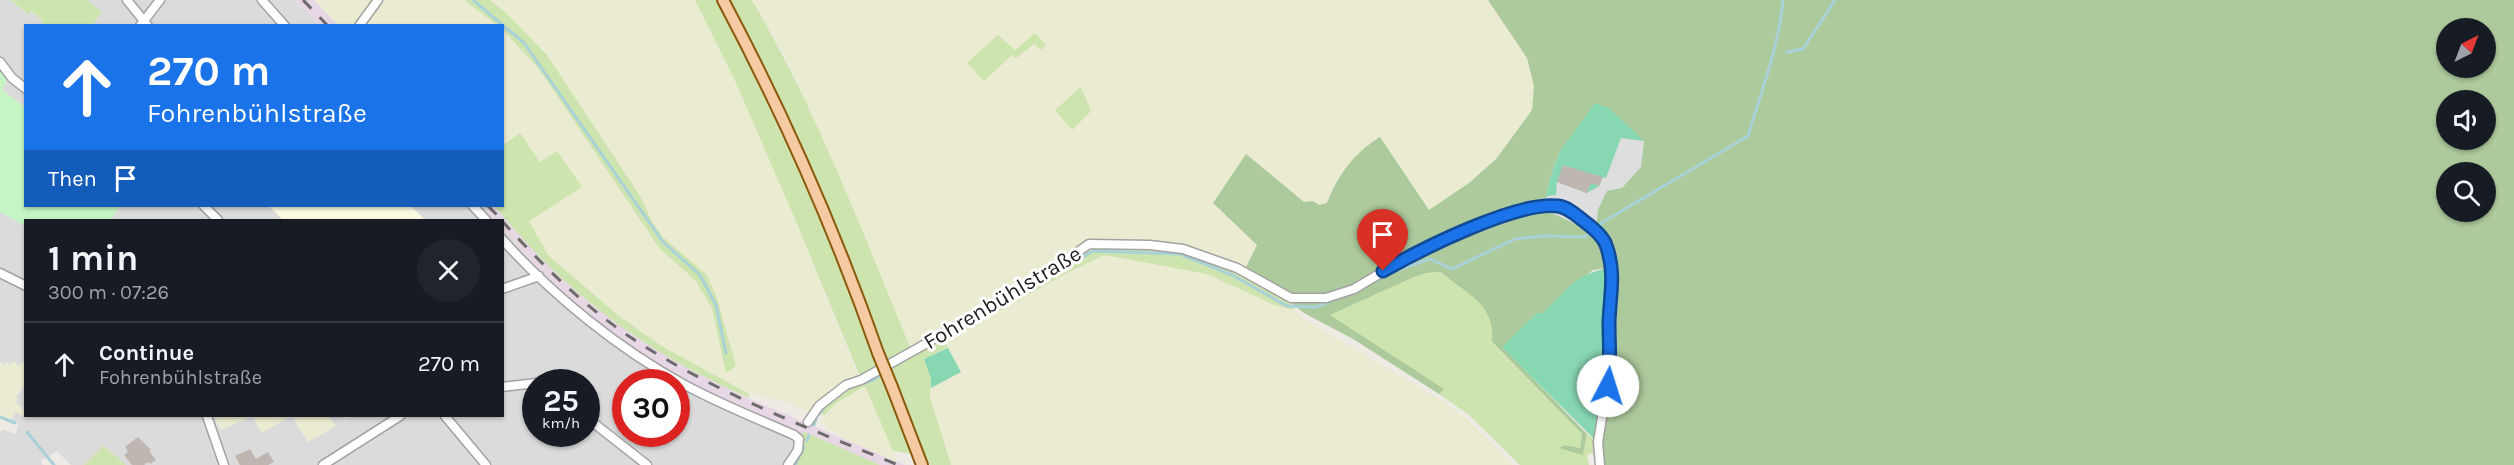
<!DOCTYPE html>
<html lang="en">
<head>
<meta charset="utf-8">
<style>
  :root { --surface:#171b24; --page:#20242c; --text:#f1f3f6; --muted:#9ea1a6; --line:#363941 }
  body { margin:0; font-family:Karla,sans-serif; background:var(--page); color:var(--text); height:100vh; display:flex; flex-direction:column; font-size:22px; white-space:nowrap }
  * { box-sizing:border-box; margin:0 }
  p { font-size:20px; color:var(--muted) }
  .icon { flex:none; width:33px; height:33px; fill:none; stroke:currentColor; stroke-width:2; stroke-linecap:round; stroke-linejoin:round }
  .map { position:relative; flex:1; overflow:hidden }
  .drawer { position:absolute; left:24px; top:219px; width:480px; height:198px; display:flex; flex-direction:column; background:var(--surface); border-radius:0px; box-shadow:0 2px 4px #0004 }
  .drawer>* { flex:none }
  .hud { position:absolute; left:24px; top:24px; width:480px; height:183px; border-radius:0px; box-shadow:0 2px 4px #0004; background:#1a73e8; color:#fff; overflow:hidden }
  .needle { width:39px; rotate:42deg }
  .controls { position:absolute; left:2436px; top:18px; display:grid; gap:12px }
  .controls a { display:grid; place-items:center; width:60px; height:60px; border-radius:50%; background:var(--surface); box-shadow:0 2px 4px #0004; font-size:30px }
  .speed { position:absolute; left:522px; top:369px; display:flex; gap:12px; font-size:30px; font-weight:700; text-align:center }
  .speed>* { display:grid; place-content:center; width:78px; height:78px; border-radius:50%; background:var(--surface); box-shadow:0 2px 4px #0004; line-height:1 }
  .speed small { font-size:15px; font-weight:400 }
  .speed .limit { border:9px solid #d22; background:#fff; color:#111 }
  .pin { position:absolute; display:grid; place-items:center; width:51px; height:51px; color:#fff; margin:-62px -26px; border-radius:50% 50% 50% 0; rotate:-45deg; box-shadow:0 0 6px #0007 }
  .pin .icon { rotate:45deg }
  .me { position:absolute; width:66px; margin:-33px; rotate:5deg; stroke-linejoin:round; filter:drop-shadow(0 0 4px #0008) }
  .turn { display:flex; align-items:center; gap:21px; height:126px; padding:0 24px; font-size:27px }
  .turn .icon { width:78px; height:78px; stroke-width:2.5 }
  .turn b { display:block; font-size:42px; line-height:51px }
  .then { display:flex; align-items:center; height:57px; padding:0 24px; background:#0003; gap:12px; font-size:22px }
  .round { display:grid; place-items:center; flex:none; width:63px; height:63px; border-radius:32px; background:var(--page) }
  .headline { display:flex; align-items:center; justify-content:space-between; height:102px; padding:0 24px }
  h1 { font-size:36px; font-weight:700; line-height:45px }
  ul { padding:0; list-style:none }
  li { display:flex; align-items:center; gap:18px; height:84px; padding:0 24px; border-top:2px solid var(--line) }
  li div { flex:1 }
  li b { display:block; font-size:22px }
  li em { font-style:normal }
  .map>svg:first-child { display:block }
  .residential { fill:#dcdbdb; fill-rule:evenodd }
  .industrial { fill:#e7d7e5 }
  .education { fill:#fcfadf }
  .farmland { fill:#ebebd1; fill-rule:evenodd }
  .grass { fill:#cde4ae }
  .forest { fill:#adca9c; fill-rule:evenodd }
  .park { fill:#c5f5c5 }
  .pitch { fill:#88d7b3 }
  .parking { fill:#dedede }
  .lines { fill:none; stroke-linecap:round; stroke-linejoin:round }
  .stream { stroke:#a8d1d8; stroke-width:3 }
  .building { fill:#beb6b1 }
  .minor-casing { stroke:#a2a2a2; stroke-width:11 }
  .major-casing { stroke:#8c580c; stroke-width:14 }
  .minor { stroke:#fff; stroke-width:8 }
  .major { stroke:#f4cba3; stroke-width:10 }
  .rail { stroke:#6c6c6c; stroke-width:3; stroke-dasharray:12 12; stroke-linecap:butt }
  .major-bridge-casing { stroke:#8c580c; stroke-width:14; stroke-linecap:butt }
  .major-bridge { stroke:#f4cba3; stroke-width:10 }
  .route-casing { stroke:#114b97; stroke-width:15 }
  .route { stroke:#1a73e8; stroke-width:10 }
  .labels { text-anchor:middle; stroke-width:6; stroke-linejoin:round; paint-order:stroke }
  .street-label { font-size:22px; fill:#1e1e1e; stroke:#fff }
</style>
</head>
<body>
<div class="map">
<svg width="2514" height="465" viewBox="0 0 2514 465">
  <rect width="100%" height="100%" fill="#eeeae4"/>
  <!-- residential -->
  <path class="residential" d="M 0,0 L 10,0 L 27,14 L 30,11 L 44,21 L 40,25 L 26,26 L 25,107 L 2,90 L 7,80 L 0,70 Z
    M 87,0 L 295,0 L 320,25 L 92,25 L 102,12 Z
    M 121,206 L 269,206 L 283,220 L 110,220 Z
    M 411,206 L 483,206 L 496,220 L 425,220 Z
    M 0,212 L 26,226 L 25,360 L 18,366 L 4,365 L 0,361 Z
    M 503,228 L 542,273 L 600,323 L 653,361 L 689,383 L 803,432 L 802,446 L 792,465 L 126,465 L 104,446 L 84,465 L 71,465 L 57,451 L 41,461 L 43,465 L 0,465 L 0,432 L 4,430 L 15,434 L 19,424 L 11,419 L 16,412 L 16,397 L 25,384 L 26,416 L 213,416 L 221,430 L 252,416 L 262,432 L 292,416 L 308,442 L 335,426 L 328,416 L 343,416 L 346,419 L 351,416 L 502,416 ZM 536,382 L 586,382 L 586,434 L 536,434 ZM 626,382 L 676,382 L 676,434 L 626,434 Z"/>
  <!-- industrial -->
  <path class="industrial" d="M 295,0 L 314,0 L 338,25 L 320,25 Z
    M 483,206 L 494,206 L 541,258 L 586,300 L 641,341 L 734,392 L 905,465 L 880,465 L 757,414 L 689,383 L 653,361 L 600,323 L 542,273 L 503,228 L 502,220 L 496,220 Z"/>
  <!-- education -->
  <path class="education" d="M 269,206 L 411,206 L 425,220 L 283,220 Z"/>
  <!-- farmland -->
  <path class="farmland" d="M 314,0 L 464,0 L 497,25 L 338,25 Z
    M 490,0 L 695,0 L 736,83 L 795,219 L 858,375 L 833,391 L 812,414 L 791,403 L 748,393 L 663,347 L 619,316 L 548,255 L 529,221 L 540,162 L 520,133 L 503,145 L 503,30 L 539,69 L 659,248 L 696,281 L 712,308 L 726,373 L 736,366 L 717,298 L 663,237 L 651,220 L 642,199 L 547,55 L 505,12 Z
    M 752,0 L 1488,0 L 1527,58 L 1534,86 L 1532,110 L 1496,159 L 1469,183 L 1429,211 L 1380,137 L 1368,144 L 1349,164 L 1332,189 L 1328,203 L 1319,205 L 1305,203 L 1246,154 L 1245,232 L 1257,245 L 1243,273 L 1089,244 L 912,352 L 844,187 L 783,53 ZM 1035,33 L 984,80 L 967,63 L 1015,50 Z
    M 1104,255 L 1207,274 L 1274,305 L 1294,310 L 1301,317 L 1442,401 L 1467,419 L 1513,465 L 951,465 L 930,397 L 931,388 L 961,372 L 945,342 L 1063,275 Z
    M 25,360 L 25,384 L 16,397 L 18,399 L 16,403 L 25,411 L 23,416 L 16,412 L 11,419 L 0,414 L 0,361 L 4,365 L 7,362 L 10,365 L 15,361 L 18,366 Z
    M 865,385 L 893,451 L 897,462 L 843,438 L 820,422 L 836,403 Z
    M 213,416 L 290,416 L 262,433 L 252,416 L 221,430 Z
    M 292,416 L 328,416 L 336,426 L 308,442 Z"/>
  <!-- grass -->
  <path class="grass" d="M 10,0 L 87,0 L 102,12 L 92,25 L 40,25 L 43,21 L 31,11 L 28,14 Z
    M 464,0 L 490,0 L 505,12 L 547,55 L 642,199 L 651,220 L 663,237 L 707,275 L 717,298 L 736,366 L 726,373 L 712,308 L 696,281 L 659,248 L 539,69 L 503,30 L 502,26 L 497,25 Z
    M 695,0 L 752,0 C 817,111 863,233 912,352 L 1090,246 L 1150,245 L 1215,260 L 1291,298 L 1294,310 L 1274,305 L 1207,274 L 1104,255 L 1063,275 L 945,342 L 948,348 L 924,359 L 931,379 L 930,397 L 951,465 L 930,465 L 926,456 L 893,451 L 865,386 L 836,403 L 824,416 L 819,408 L 861,379 L 795,219 L 736,83 Z
    M 1035,33 L 1046,45 L 1041,50 L 1034,44 L 1016,58 L 1012,55 L 984,81 L 967,63 L 998,35 L 1015,50 Z
    M 1081,87 L 1091,111 L 1072,130 L 1055,110 Z
    M 520,133 L 540,162 L 557,151 L 582,187 L 529,221 L 548,255 L 619,316 L 663,347 L 748,393 L 750,398 C 672,365 599,318 540,257 C 524,241 509,223 494,206 L 502,206 L 503,145 Z
    M 1441,272 C 1467,295 1495,303 1492,343 L 1582,434 L 1580,448 L 1565,445 L 1583,455 L 1587,434 L 1596,441 L 1596,453 L 1587,454 L 1589,465 L 1520,465 L 1469,415 L 1439,394 L 1443,389 L 1329,315 L 1414,277 L 1426,273 Z
    M 803,432 L 807,433 L 880,465 L 792,465 L 802,446 Z
    M 104,445 L 104,446 L 126,465 L 84,465 Z"/>
  <!-- forest -->
  <path class="forest" d="M 1488,0 L 2514,0 L 2514,465 L 1605,465 L 1601,442 L 1614,363 L 1612,267 L 1593,270 L 1543,313 L 1537,313 L 1503,347 L 1587,434 L 1583,455 L 1559,448 L 1565,445 L 1580,448 L 1582,434 L 1492,342 C 1495,303 1467,295 1441,272 L 1426,273 L 1414,277 L 1330,315 L 1444,389 L 1439,394 L 1353,339 L 1304,313 L 1294,305 L 1291,298 L 1243,273 L 1257,245 L 1213,203 L 1246,154 L 1304,202 L 1313,201 L 1319,205 L 1327,203 C 1337,176 1355,152 1380,137 L 1429,210 L 1469,183 L 1496,159 L 1532,110 L 1534,86 L 1527,58 ZM 2446,28 L 2486,28 L 2486,68 L 2446,68 ZM 2446,100 L 2486,100 L 2486,140 L 2446,140 ZM 1593,109 L 1615,190 L 1607,190 C 1600,204 1596,217 1586,229 L 1550,212 L 1544,206 L 1550,178 L 1560,151 ZM 2446,172 L 2486,172 L 2486,212 L 2446,212 Z"/>
  <!-- park -->
  <path class="park" d="M 0,70 L 7,80 L 2,90 L 25,107 L 26,206 L 121,206 L 110,220 L 26,220 L 25,226 L 0,212 Z"/>
  <!-- pitch -->
  <path class="pitch" d="M 1595,103 L 1609,108 L 1644,141 L 1641,167 L 1622,188 L 1607,191 L 1598,209 L 1597,221 L 1586,229 L 1550,212 L 1544,206 L 1550,178 L 1560,151 Z
    M 1608,268 L 1611,278 L 1606,319 L 1606,383 L 1596,441 L 1502,347 L 1537,313 L 1543,313 C 1567,290 1574,275 1608,268 Z
    M 948,348 L 961,372 L 931,388 L 931,379 L 924,359 Z"/>
  <!-- parking -->
  <path class="parking" d="M 1621,138 L 1644,141 L 1641,167 L 1622,188 L 1607,191 L 1598,209 L 1597,221 L 1591,227 L 1586,229 L 1550,212 L 1544,206 L 1547,196 L 1556,195 L 1557,182 L 1587,193 L 1599,186 L 1603,177 L 1606,178 Z"/>
  <g class="lines">
    <!-- stream -->
    <path class="stream" d="M 473,0 L 524,43 L 663,242 L 700,275 L 716,305 L 726,353
      M 1787,52 L 1803,49 L 1835,0
      M 1064,268 L 1093,251 L 1180,254 L 1232,275 L 1287,306 L 1316,307 L 1338,298
      M 1386,274 L 1430,259 L 1452,269 L 1515,239 L 1543,236 L 1585,237 L 1603,222 L 1748,136 C 1761,92 1779,46 1783,0
      M 1004,302 L 1054,273
      M 864,383 L 873,380 L 902,361
      M 819,414 L 827,404
      M 0,417 L 15,423
      M 814,425 L 816,419
      M 27,432 L 54,465
      M 807,441 L 809,435
      M 795,465 L 804,447"/>
  </g>
  <!-- building -->
  <path class="building" d="M 1563,165 L 1603,177 L 1599,186 L 1591,183 L 1587,193 L 1557,182 Z
    M 138,437 L 151,450 L 149,451 L 156,460 L 150,464 L 148,462 L 144,465 L 132,465 L 124,455 L 128,452 L 125,447 Z
    M 250,449 L 256,459 L 268,452 L 274,462 L 268,465 L 240,465 L 235,456 Z"/>
  <g class="lines">
    <defs>
      <path id="minor" d="M 127,0 L 148,26
        M 262,0 L 285,26
        M 140,26 L 160,0
        M 359,26 L 378,0
        M 0,62 L 12,78 L 26,89
        M 204,206 L 218,220
        M 473,206 L 486,220
        M 502,239 C 552,295 620,350 685,385 C 720,404 758,419 794,435 L 799,439 L 798,450 L 788,465
        M 0,273 L 26,286
        M 502,289 L 539,276
        M 502,387 L 536,383
        M 207,416 L 224,465
        M 445,416 L 486,465
        M 586,417 L 647,465
        M 808,422 L 819,406 L 846,385 L 861,380 L 920,347 L 1058,266 L 1089,244 L 1150,245 L 1183,249 L 1237,268 L 1291,298 L 1326,298 L 1354,289 L 1414,253 L 1488,222 L 1536,207 L 1560,206 L 1593,228 L 1605,242 L 1614,278 L 1609,318 L 1611,363 L 1598,442 L 1600,465
        M 323,465 L 400,416"/>
      <path id="major" d="M 723,0 C 783,113 836,233 878,353
        M 892,387 L 922,465"/>
    </defs>
    <!-- minor casing -->
    <use href="#minor" class="minor-casing"/>
    <!-- major casing -->
    <use href="#major" class="major-casing"/>
    <!-- minor -->
    <use href="#minor" class="minor"/>
    <!-- major -->
    <use href="#major" class="major"/>
    <!-- rail -->
    <path class="rail" d="M 303,0 L 328,26
      M 488,206 L 502,220
      M 502,221 C 540,263 581,303 627,335 C 711,391 805,427 898,465"/>
    <defs>
      <path id="major-bridge" d="M 878,353 L 892,387"/>
    </defs>
    <!-- major-bridge casing -->
    <use href="#major-bridge" class="major-bridge-casing"/>
    <!-- major-bridge -->
    <use href="#major-bridge" class="major-bridge"/>
  </g>
  <g class="lines">
    <defs>
      <path id="route" d="M 1383,271 C 1420,250 1516,201 1558,206 C 1568,207 1577,216 1585,222 C 1593,228 1603,236 1606,245 C 1616,272 1610,295 1609,322 C 1609,344 1611,365 1608,386"/>
    </defs>
    <!-- route casing -->
    <use href="#route" class="route-casing"/>
    <!-- route -->
    <use href="#route" class="route"/>
  </g>
  <g class="labels">
    <!-- street labels -->
    <g class="street-label">
      <text transform="translate(1002 297) rotate(-31)" y="8">Fohrenbühlstraße</text>
    </g>
  </g>
</svg>
<div class="controls">
<a><svg class="needle" viewBox="-14 -14 28 28"><path d="M0-13l5 13h-10z" fill="#e53935"/><path d="M0 13l5-13h-10z" fill="#9ea1a6"/></svg></a>
<a><svg class="icon" aria-label="sound" viewBox="0 0 24 24"><path d="M4 9h4l5-4v14l-5-4H4zM17 9q2 3 0 6"/></svg></a>
<a><svg class="icon" aria-label="search" viewBox="0 0 24 24"><circle cx="10" cy="10" r="6"/><path d="M15 15l6 6"/></svg></a>
</div>
<div class="speed"><div>25<small>km/h</small></div><div class="limit">30</div></div>
<div class="pin" style="left:1383px;top:271px;background:#d93025"><svg class="icon" aria-label="arrive" viewBox="0 0 24 24"><path d="M6 21V4h12l-3 4 3 4H6"/></svg></div>
<svg class="me" style="left:1608px;top:386px" viewBox="-20 -20 40 40"><circle r="19" fill="#fff"/><path d="M0-13L10 11 0 6-10 11z" fill="#1a73e8"/></svg>
<div class="hud">
<div class="turn"><svg class="icon" aria-label="ahead" viewBox="0 0 24 24"><path d="M12 20V5M6 11l6-6 6 6"/></svg><div><b>270 m</b>Fohrenbühlstraße</div></div>
<div class="then">Then<svg class="icon" aria-label="arrive" viewBox="0 0 24 24"><path d="M6 21V4h12l-3 4 3 4H6"/></svg></div>
</div>
<section class="drawer">
<div class="headline"><div><h1>1 min</h1><p>300 m · 07:26</p></div><a class="round"><svg class="icon" aria-label="close" viewBox="0 0 24 24"><path d="M6 6l12 12M18 6L6 18"/></svg></a></div>
<ul>
<li><svg class="icon" aria-label="ahead" viewBox="0 0 24 24"><path d="M12 20V5M6 11l6-6 6 6"/></svg><div><b>Continue</b><p>Fohrenbühlstraße</p></div><em>270 m</em></li>
</ul>
</section>
</div>
</body>
</html>
